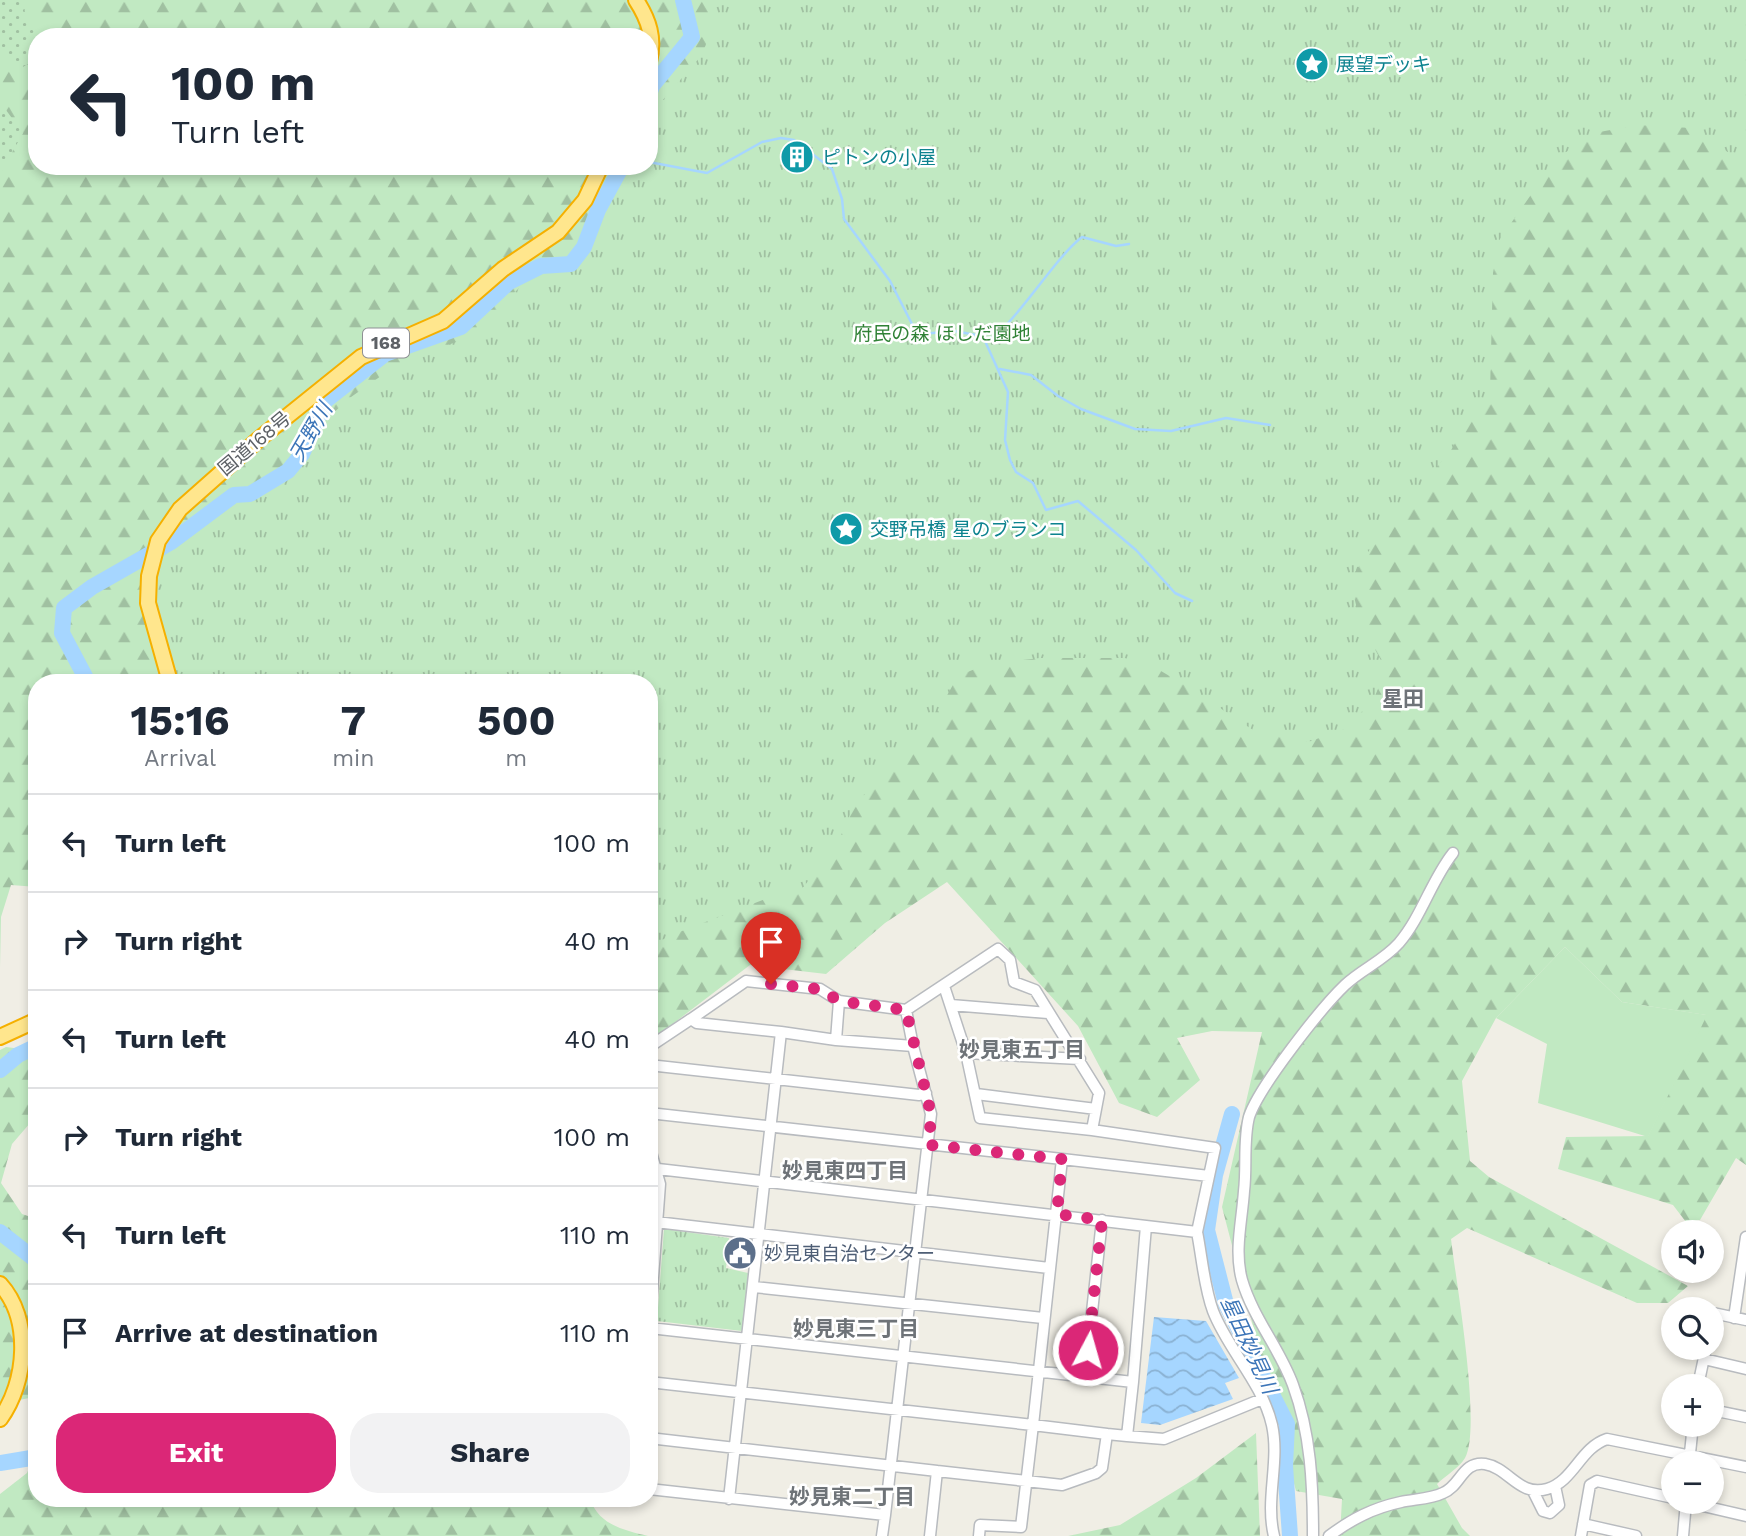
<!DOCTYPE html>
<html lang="en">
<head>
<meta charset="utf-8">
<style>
  :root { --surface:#fff; --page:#f2f2f3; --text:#1f2937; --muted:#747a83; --line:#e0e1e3; --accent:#db2777 }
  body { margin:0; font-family:"Work Sans","Noto Sans JP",sans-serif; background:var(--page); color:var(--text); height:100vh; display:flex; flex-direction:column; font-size:26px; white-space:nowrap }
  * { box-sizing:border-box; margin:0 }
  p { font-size:23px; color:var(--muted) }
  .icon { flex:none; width:38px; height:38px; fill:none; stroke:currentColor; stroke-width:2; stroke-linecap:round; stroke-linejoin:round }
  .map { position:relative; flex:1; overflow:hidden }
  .sheet { position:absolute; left:28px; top:674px; width:630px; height:833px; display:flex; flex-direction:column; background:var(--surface); border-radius:28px; box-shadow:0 4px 10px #0003 }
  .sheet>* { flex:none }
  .banner { position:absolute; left:28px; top:28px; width:630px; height:147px; border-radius:28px; box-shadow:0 4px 10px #0003; background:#fff; color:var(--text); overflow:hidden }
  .tools { position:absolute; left:1661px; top:1220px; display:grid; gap:14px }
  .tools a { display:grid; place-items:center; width:63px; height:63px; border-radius:50%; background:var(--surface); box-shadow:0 4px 10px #0003; font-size:35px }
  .pin { position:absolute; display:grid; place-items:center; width:60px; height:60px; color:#fff; margin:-72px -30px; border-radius:50% 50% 50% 0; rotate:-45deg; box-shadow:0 0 7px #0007 }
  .pin .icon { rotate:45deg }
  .me { position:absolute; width:77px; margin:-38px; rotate:6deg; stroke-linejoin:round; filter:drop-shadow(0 0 5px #0008) }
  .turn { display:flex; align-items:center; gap:24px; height:147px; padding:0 28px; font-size:32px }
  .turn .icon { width:91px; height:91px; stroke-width:2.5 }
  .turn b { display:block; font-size:49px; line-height:60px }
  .eta { display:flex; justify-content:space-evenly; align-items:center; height:119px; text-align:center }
  .eta b { font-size:42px; font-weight:700; line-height:49px }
  .button { display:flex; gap:14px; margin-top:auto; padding:14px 28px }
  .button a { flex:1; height:80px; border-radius:28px; background:var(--accent); color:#fff; font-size:28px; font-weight:700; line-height:80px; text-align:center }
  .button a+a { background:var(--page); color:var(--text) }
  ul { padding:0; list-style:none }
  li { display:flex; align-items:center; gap:21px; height:98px; padding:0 28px; border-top:2px solid var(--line) }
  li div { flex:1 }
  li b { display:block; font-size:26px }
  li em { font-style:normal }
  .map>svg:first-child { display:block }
  .grass { fill:url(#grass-dots) }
  .forest { fill:url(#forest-firs) }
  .park { fill:url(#park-tufts) }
  .pitch { fill:#c1e9c2 }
  .water { fill:url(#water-waves) }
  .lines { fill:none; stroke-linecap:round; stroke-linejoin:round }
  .stream { stroke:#a6d6ff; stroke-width:2.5 }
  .river { stroke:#a6d6ff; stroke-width:16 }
  .minor-casing { stroke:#b8bbbf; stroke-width:13 }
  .highway-casing { stroke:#f5b000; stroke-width:18 }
  .minor { stroke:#fff; stroke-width:10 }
  .highway { stroke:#ffe68d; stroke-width:14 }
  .route { stroke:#db2777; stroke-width:12; stroke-dasharray:0 21.6 }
  .labels { text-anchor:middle; stroke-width:5; stroke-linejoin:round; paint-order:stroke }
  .shield { fill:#fff; stroke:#8e9094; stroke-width:2 }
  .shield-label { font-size:18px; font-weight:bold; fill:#5d6166 }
  .culture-label { font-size:19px; fill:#0d838f; stroke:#fff; text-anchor:start }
  .park-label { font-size:19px; fill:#308236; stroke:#fff }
  .street-label { font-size:19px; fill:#5d6166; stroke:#fff }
  .service-label { font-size:19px; fill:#4e5e75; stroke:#fff; text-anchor:start }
  .water-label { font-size:21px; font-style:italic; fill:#3c75b8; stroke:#fff }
  .neighbourhood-label { font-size:21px; font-weight:bold; fill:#6e7378; stroke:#fff }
</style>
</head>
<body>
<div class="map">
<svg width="1746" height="1536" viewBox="0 0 1746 1536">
  <defs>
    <pattern id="grass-dots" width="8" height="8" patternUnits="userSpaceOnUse" patternTransform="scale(1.75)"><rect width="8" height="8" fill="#c1e9c2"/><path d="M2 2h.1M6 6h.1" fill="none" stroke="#a0c0a1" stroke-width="1.8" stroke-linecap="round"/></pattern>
    <pattern id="forest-firs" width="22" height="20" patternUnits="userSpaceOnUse" patternTransform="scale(1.75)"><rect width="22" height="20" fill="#c1e9c2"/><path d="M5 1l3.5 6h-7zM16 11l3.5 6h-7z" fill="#a0c0a1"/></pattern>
    <pattern id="park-tufts" width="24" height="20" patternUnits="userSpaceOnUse" patternTransform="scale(1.75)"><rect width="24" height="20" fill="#c1e9c2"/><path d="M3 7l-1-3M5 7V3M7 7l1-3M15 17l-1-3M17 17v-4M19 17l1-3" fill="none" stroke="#a0c0a1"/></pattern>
    <pattern id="water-waves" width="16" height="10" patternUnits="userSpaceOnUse" patternTransform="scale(1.75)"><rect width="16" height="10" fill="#a6d6ff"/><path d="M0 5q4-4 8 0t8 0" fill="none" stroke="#8ab1d2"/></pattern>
  </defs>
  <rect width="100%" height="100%" fill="#f0eee5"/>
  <!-- grass -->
  <path class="grass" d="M 0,0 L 185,0 L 185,37 L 37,37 L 37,164 L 0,192 Z"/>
  <!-- forest -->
  <path class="forest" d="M 24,0 L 1746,0 L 1746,1165 L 1736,1158 L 1700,1220 L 1686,1222 L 1673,1205 L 1558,1169 L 1566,1137 L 1648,1136 L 1706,1015 L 1622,1002 L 1565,947 L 1496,1018 L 1462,1081 L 1470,1161 L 1489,1177 L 1688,1286 L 1668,1303 L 1637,1303 L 1467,1228 L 1451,1239 C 1456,1281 1482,1428 1465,1458 C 1459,1468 1445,1476 1437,1484 L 1462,1528 L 1470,1536 L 1340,1536 L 1342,1499 L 1296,1491 L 1222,1207 L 1262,1032 L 1212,1031 L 1177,1038 L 1200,1080 L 1157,1117 L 1119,1103 L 1078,1026 L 947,882 L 885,923 L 826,974 L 750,965 L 649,1042 L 649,682 L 37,682 L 37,887 L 11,885 L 1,917 L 0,968 L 0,174 L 23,133 L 0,102 L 0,47 L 21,68 L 37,59 L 37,166 L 649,166 L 649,37 L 46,37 L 25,15 Z
    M 6,1047 L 37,1051 L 37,1115 L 12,1144 L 1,1183 L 22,1214 L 37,1219 L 37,1384 L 29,1398 L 0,1404 L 0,1050 Z
    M 1256,1433 L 1260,1536 L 1068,1536 L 1120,1525 L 1196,1478 Z
    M 37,1449 L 37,1498 L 590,1498 C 598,1525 624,1530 648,1536 L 0,1536 L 0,1494 L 27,1473 Z"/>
  <!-- park -->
  <path class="park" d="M 706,0 L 1746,0 L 1746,164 L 1691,128 L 1638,125 L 1594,133 L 1556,159 L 1500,239 L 1493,273 L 1490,392 L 1468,421 L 1450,452 L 1387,523 L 1350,580 L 1360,621 L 1386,670 L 1375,696 L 1348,728 L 1308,742 L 1253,730 L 1193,690 L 1161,671 L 1125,658 L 1040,658 L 987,664 L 958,676 L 941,706 L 853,808 L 838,842 L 802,889 L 765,899 L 669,936 L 649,948 L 649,682 L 194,682 L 174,676 C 163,637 152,602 160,561 L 198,531 L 212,513 L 237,500 L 263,497 L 282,486 L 312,445 L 322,423 L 351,397 L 401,362 L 470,337 L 520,287 L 580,265 L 600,233 L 599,218 L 617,184 L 631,166 L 649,166 L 649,124 L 655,109 L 701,56 L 713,28 Z
    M 664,1229 L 729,1238 L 726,1268 L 748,1273 L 742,1331 L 657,1321 Z"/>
  <!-- pitch -->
  <path class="pitch" d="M 1565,947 L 1622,1002 L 1707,1015 L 1648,1137 L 1538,1103 L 1547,1044 L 1496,1018 Z"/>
  <!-- water -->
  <path class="water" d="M 1154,1317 L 1206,1321 L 1239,1378 L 1225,1383 L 1233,1399 L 1160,1425 L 1141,1423 Z"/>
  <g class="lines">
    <!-- stream -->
    <path class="stream" d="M 649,162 L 707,173 L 762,142 L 781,138 L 794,140 L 832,169 L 842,199 L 844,219 L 890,281 L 914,328 L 922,334 L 954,331 L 976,335 L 985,341 L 1008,392 L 1005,440 L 1010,460 L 1016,472 L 1033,483 L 1046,510 L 1078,501 L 1136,550 L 1175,593 L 1192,601
      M 985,341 C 1011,332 1053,259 1082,237 L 1116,246 L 1129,244
      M 1000,369 L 1031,375 L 1058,396 L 1081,409 L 1135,429 L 1171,431 L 1226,418 L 1270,425"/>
    <!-- river -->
    <path class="river" d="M 649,95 L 652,86 L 692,37 L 683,0
      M 88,682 L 62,633 L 64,608 L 92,587 L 171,542 L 234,495 L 250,494 L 288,471 L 302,454 L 325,401 L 385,354 L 461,327 L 509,282 L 541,266 L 571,264 L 584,247 L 598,210 L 622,166
      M 0,1070 L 18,1055 L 37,1046
      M 1232,1114 L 1215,1175 L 1207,1230 L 1226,1304 L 1287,1424 L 1285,1466 L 1290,1536
      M 0,1232 L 37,1261
      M 0,1463 L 37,1457"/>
    <defs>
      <path id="minor" d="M 944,986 L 966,1053 L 980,1118 L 1092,1130
        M 951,1005 L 1048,1013
        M 691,1019 L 746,981 L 820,989 L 839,1001 L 906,1010 L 998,949 L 1010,960 L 1014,982 L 1035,990 L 1099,1093 L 1092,1130 L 1215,1148 L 1197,1232 L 1146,1226 L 1133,1382
        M 781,1032 L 836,1040 L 839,1001
        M 836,1040 L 913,1046 L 906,1010
        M 649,1047 L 691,1019 L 697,1023 L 781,1032 L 729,1499
        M 966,1053 L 1080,1059
        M 649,1065 L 919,1095 L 926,1093
        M 976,1094 L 1096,1109
        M 649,1113 L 1062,1159 L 1033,1425 L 649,1382
        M 649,1145 L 660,1184 L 649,1331
        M 1062,1159 L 1209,1176
        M 658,1169 L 1146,1226
        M 656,1222 L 1049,1268
        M 1197,1232 C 1202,1257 1204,1287 1213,1311 C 1228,1350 1262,1382 1272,1425 C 1280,1462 1265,1499 1274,1536
        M 754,1287 L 1043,1318
        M 1734,1318 L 1746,1237
        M 1712,1322 L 1713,1313 L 1746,1320
        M 650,1328 L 1133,1382 L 1127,1436 L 1107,1434
        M 1704,1359 L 1746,1369
        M 1085,1376 L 1102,1220
        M 1698,1386 L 1706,1348
        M 1712,1410 L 1746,1417
        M 1127,1436 L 1164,1439 L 1262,1399
        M 649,1438 L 937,1471 L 930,1536
        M 1689,1463 L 1693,1424
        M 937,1471 L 1062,1485 L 1096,1473 L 1102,1468 L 1107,1434 L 1033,1425 L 1021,1527 L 980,1525 L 979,1536
        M 649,1489 L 885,1515 L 882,1536
        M 1533,1491 L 1543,1511 L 1550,1513 L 1559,1505 L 1555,1486
        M 1686,1502 L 1746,1516
        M 885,1515 L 931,1114 L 913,1046
        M 1583,1524 L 1636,1536
        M 1313,1536 C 1313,1485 1311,1434 1293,1385 C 1280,1349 1253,1318 1242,1280 C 1234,1251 1242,1221 1244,1191 C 1247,1167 1243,1141 1249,1117 C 1258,1088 1321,1008 1345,985 C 1362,969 1383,961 1399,943 C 1422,916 1431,881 1453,853
        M 1329,1536 C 1352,1519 1373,1508 1401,1502 C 1415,1499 1431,1499 1443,1493 C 1461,1486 1462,1461 1485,1464 C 1509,1468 1519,1497 1547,1489 C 1574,1481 1580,1448 1607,1439 L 1746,1467
        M 1581,1536 L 1590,1485 L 1597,1481 L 1673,1498
        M 1683,1536 L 1686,1502"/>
      <path id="highway" d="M 636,0 C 649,20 655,38 649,62
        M 170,682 L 148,603 L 149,576 L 158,541 L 180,509 L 259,439 L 361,357 L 443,321 L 503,269 L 558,232 L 585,200 L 601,166
        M 0,1037 L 37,1020
        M 0,1284 C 32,1319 27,1382 0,1419"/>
    </defs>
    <!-- minor casing -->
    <use href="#minor" class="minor-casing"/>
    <!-- highway casing -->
    <use href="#highway" class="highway-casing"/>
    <!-- minor -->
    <use href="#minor" class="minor"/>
    <!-- highway -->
    <use href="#highway" class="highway"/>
  </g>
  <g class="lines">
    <!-- route -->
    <path class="route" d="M 771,984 L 820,989 L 839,1001 L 906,1010 L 931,1114 L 929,1145 L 1062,1159 L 1057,1214 L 1102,1220 L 1088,1350"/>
  </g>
  <!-- icons -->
  <defs>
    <symbol id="sight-disc" viewBox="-11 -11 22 22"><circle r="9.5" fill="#0f9aa8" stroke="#fff"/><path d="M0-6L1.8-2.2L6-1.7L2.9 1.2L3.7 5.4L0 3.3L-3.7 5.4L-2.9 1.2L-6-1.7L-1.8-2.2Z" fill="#fff"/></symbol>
    <symbol id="building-disc" viewBox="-11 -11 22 22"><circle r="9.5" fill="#0f9aa8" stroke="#fff"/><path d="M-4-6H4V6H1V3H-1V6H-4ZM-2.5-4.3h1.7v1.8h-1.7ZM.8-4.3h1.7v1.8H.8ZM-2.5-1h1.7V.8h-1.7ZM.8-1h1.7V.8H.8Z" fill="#fff"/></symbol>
    <symbol id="civic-disc" viewBox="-11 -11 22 22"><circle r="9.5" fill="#5c6f8a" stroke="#fff"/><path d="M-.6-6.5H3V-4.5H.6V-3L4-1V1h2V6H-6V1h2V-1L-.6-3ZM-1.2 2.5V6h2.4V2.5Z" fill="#fff"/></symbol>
  </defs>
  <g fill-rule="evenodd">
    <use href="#sight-disc" x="1293" y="45" width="38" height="38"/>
    <use href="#building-disc" x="778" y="138" width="38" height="38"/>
    <use href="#sight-disc" x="827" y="510" width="38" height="38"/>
    <use href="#civic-disc" x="721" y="1234" width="38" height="38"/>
  </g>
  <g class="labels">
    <!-- shield labels -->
    <rect class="shield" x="363" y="328.5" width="46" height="29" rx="5"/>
    <g class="shield-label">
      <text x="386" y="349">168</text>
    </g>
    <!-- culture labels -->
    <g class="culture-label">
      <text x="1336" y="71">展望デッキ</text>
      <text x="822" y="164">ピトンの小屋</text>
      <text x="870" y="536">交野吊橋 星のブランコ</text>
    </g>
    <!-- park labels -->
    <g class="park-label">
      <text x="942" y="340">府民の森 ほしだ園地</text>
    </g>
    <!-- street labels -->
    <g class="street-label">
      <text transform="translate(254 443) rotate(-40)" y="7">国道168号</text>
    </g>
    <!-- service labels -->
    <g class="service-label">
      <text x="764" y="1260">妙見東自治センター</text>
    </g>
    <!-- water labels -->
    <g class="water-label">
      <text transform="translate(311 432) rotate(-60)" y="7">天野川</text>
      <text transform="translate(1249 1345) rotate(65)" y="7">星田妙見川</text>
    </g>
    <!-- neighbourhood labels -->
    <g class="neighbourhood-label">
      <text x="1403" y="706">星田</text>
      <text x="1022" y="1057">妙見東五丁目</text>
      <text x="845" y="1178">妙見東四丁目</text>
      <text x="856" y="1336">妙見東三丁目</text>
      <text x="852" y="1504">妙見東二丁目</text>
    </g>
  </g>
</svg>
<div class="tools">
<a><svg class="icon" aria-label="sound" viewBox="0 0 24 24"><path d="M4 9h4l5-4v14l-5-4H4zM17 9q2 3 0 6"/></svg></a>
<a><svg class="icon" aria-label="search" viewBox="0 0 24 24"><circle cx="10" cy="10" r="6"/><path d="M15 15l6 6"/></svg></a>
<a>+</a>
<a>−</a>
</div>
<div class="pin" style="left:771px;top:984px;background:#d93025"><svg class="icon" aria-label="arrive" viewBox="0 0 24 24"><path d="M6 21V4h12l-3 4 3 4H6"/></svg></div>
<svg class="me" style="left:1088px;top:1350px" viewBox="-20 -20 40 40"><circle r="17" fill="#db2777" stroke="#fff" stroke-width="3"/><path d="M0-11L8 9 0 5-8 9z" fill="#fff"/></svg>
<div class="banner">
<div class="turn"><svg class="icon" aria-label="left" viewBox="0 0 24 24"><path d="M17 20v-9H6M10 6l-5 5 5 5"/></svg><div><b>100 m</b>Turn left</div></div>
</div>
<section class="sheet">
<div class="eta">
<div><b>15:16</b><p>Arrival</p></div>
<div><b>7</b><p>min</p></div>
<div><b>500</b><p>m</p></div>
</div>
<ul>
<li><svg class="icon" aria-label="left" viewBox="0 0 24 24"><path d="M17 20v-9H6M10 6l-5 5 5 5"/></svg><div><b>Turn left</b></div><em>100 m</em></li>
<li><svg class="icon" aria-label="right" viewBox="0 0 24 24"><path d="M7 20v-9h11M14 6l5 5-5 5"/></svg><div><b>Turn right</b></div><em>40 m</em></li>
<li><svg class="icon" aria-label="left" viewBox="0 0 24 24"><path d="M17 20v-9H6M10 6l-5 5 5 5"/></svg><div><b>Turn left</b></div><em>40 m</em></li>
<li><svg class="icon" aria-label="right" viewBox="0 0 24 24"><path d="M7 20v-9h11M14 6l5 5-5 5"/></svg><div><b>Turn right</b></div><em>100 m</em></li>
<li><svg class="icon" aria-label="left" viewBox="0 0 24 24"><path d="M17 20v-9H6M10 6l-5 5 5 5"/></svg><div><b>Turn left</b></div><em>110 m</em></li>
<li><svg class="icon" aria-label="arrive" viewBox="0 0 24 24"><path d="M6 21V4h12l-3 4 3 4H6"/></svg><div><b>Arrive at destination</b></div><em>110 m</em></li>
</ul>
<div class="button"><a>Exit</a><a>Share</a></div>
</section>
</div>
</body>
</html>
